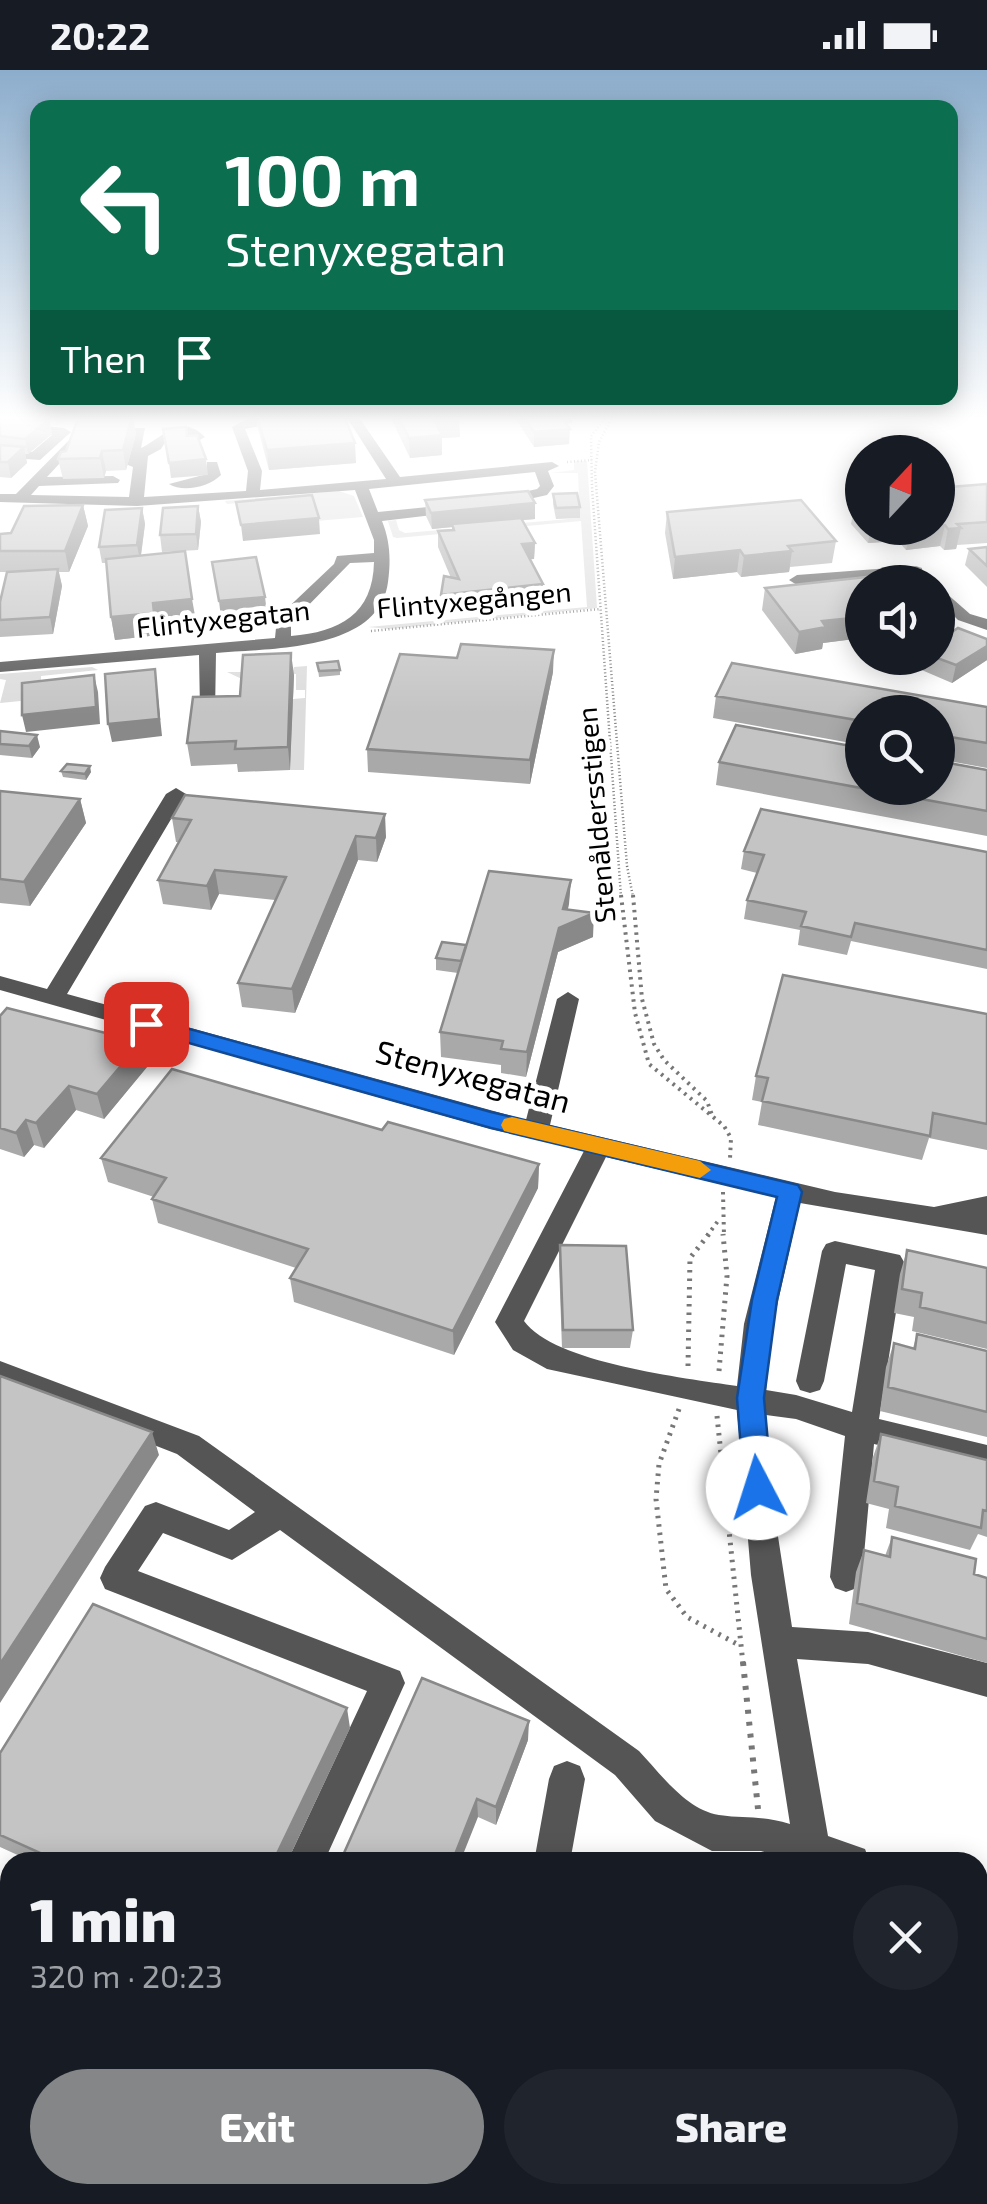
<!DOCTYPE html>
<html lang="en">
<head>
<meta charset="utf-8">
<style>
  :root { --surface:#171b24; --page:#20242c; --text:#f1f3f6; --muted:#9ea1a6; --accent:#858687 }
  body { margin:0; font-family:"Exo 2",sans-serif; background:var(--page); color:var(--text); height:100vh; display:flex; flex-direction:column; font-size:38px; white-space:nowrap }
  * { box-sizing:border-box; margin:0 }
  p { font-size:32px; color:var(--muted) }
  .icon { flex:none; width:55px; height:55px; fill:none; stroke:currentColor; stroke-width:2; stroke-linecap:round; stroke-linejoin:round }
  .map { position:relative; flex:1; overflow:hidden }
  .drawer { position:absolute; left:0px; top:1782px; width:988px; height:352px; display:flex; flex-direction:column; background:var(--surface); border-radius:30px 30px 0 0; box-shadow:0 5px 25px #0003 }
  .drawer>* { flex:none }
  .banner { position:absolute; left:30px; top:30px; width:928px; height:305px; border-radius:20px; box-shadow:0 5px 25px #0003; background:#0b6e4f; color:#fff; overflow:hidden }
  .needle { width:65px; rotate:22deg }
  .buttons { position:absolute; left:845px; top:365px; display:grid; gap:20px }
  .buttons a { display:grid; place-items:center; width:110px; height:110px; border-radius:50%; background:var(--surface); box-shadow:0 5px 25px #0003; font-size:50px }
  .pin { position:absolute; display:grid; place-items:center; width:85px; height:85px; color:#fff; margin:-42px; border-radius:20px; box-shadow:0 5px 15px #0006 }
  .me { position:absolute; width:110px; margin:-55px; rotate:355deg; stroke-linejoin:round; filter:drop-shadow(0 0 8px #0008) }
  .turn { display:flex; align-items:center; gap:35px; height:210px; padding:0 30px; font-size:45px }
  .turn .icon { width:130px; height:130px; stroke-width:2.5 }
  .turn b { display:block; font-size:70px; line-height:85px }
  .then { display:flex; align-items:center; height:95px; padding:0 30px; background:#0003; gap:20px; font-size:38px }
  .round { display:grid; place-items:center; flex:none; width:105px; height:105px; border-radius:52px; background:var(--page) }
  .overview { display:flex; align-items:center; justify-content:space-between; height:170px; padding:0 30px }
  h1 { font-size:60px; font-weight:800; line-height:75px }
  .cta { display:flex; gap:20px; margin-top:auto; padding:20px 30px }
  .cta a { flex:1; height:115px; border-radius:60px; background:var(--accent); color:#fff; font-size:40px; font-weight:800; line-height:115px; text-align:center }
  .cta a+a { background:var(--page); color:var(--text) }
  .status { display:flex; justify-content:space-between; align-items:center; height:70px; padding:0 50px; background:var(--surface); direction:ltr }
  .status svg { height:28px; fill:currentColor }
  .map>svg:first-child { display:block }
  .green { fill:#dcdcdc }
  .lines { fill:none; stroke-linecap:round; stroke-linejoin:round }
  .path-far3 { stroke:#777; stroke-width:2.5; stroke-dasharray:1 2.5; stroke-linecap:butt }
  .path-far2 { stroke:#777; stroke-width:4; stroke-dasharray:2.5 5; stroke-linecap:butt }
  .path-far1 { stroke:#777; stroke-width:5; stroke-dasharray:2.5 6; stroke-linecap:butt }
  .path { stroke:#777; stroke-width:6; stroke-dasharray:4 8; stroke-linecap:butt }
  .minor { fill:#555; fill-rule:evenodd }
  .wall { fill:#a9a9a9 }
  .shaded-wall { fill:#898989 }
  .building { fill:#c4c4c4; stroke:#898989; stroke-width:2.5 }
  .route { fill:#1a73e8; stroke:#114b97; stroke-width:2.5 }
  .slow { fill:#f59e0b }
  .labels { text-anchor:middle; stroke-width:10; stroke-linejoin:round; paint-order:stroke }
  .far-street-label { font-size:28px; fill:#000; stroke:#fff }
  .street-label { font-size:32px; fill:#000; stroke:#fff }
</style>
</head>
<body>
<div class="status"><b>20:22</b><svg viewBox="0 0 49 12"><path d="M0 12V9h3v3zM5 12V6h3v6zM10 12V3h3v9zM15 12V0h3v12zM26 1h20v11H26zM47 4h2v5h-2z"/></svg></div>
<div class="map">
<svg width="987" height="2134" viewBox="0 0 987 2134">
  <rect width="100%" height="100%" fill="#fff"/>
  <!-- green -->
  <path class="green" d="M 574,391 L 587,391 L 597,538 L 389,559 L 368,557 L 587,537 L 581,451 L 397,468 L 393,467 L 388,451 L 396,450 L 399,460 L 405,463 L 580,448 L 578,403 L 551,403 L 574,400 Z
    M 339,421 L 354,426 L 363,447 L 316,451 L 308,427 L 227,434 L 225,431 Z
    M 307,596 L 304,700 L 290,700 L 293,629 L 305,628 L 305,620 L 296,620 L 296,604 L 245,606 L 244,610 L 227,602 L 293,602 L 294,597 Z
    M 92,597 L 98,600 L 41,606 L 41,629 L 0,633 L 6,610 L 0,609 L 0,604 Z
    M 0,2004 L 10,2010 L 10,2103 L 0,2098 Z
    M 34,2125 L 257,2125 L 284,2134 L 35,2134 Z"/>
  <g class="lines">
    <!-- path-far3 -->
    <path class="path-far3" d="M 607,346 L 591,366 L 592,417 L 621,827
      M 613,346 L 599,372 L 595,402 L 627,796 L 633,827
      M 567,392 L 592,390
      M 371,561 L 600,539"/>
    <!-- path-far2 -->
    <path class="path-far2" d="M 621,825 L 635,943 L 649,994 L 724,1056 L 731,1068 L 730,1089
      M 633,825 L 642,929 L 654,974 L 664,990 L 707,1031 L 712,1045
      M 723,1122 L 724,1166
      M 707,1166 L 718,1151"/>
    <!-- path-far1 -->
    <path class="path-far1" d="M 688,1296 L 690,1188 L 709,1164
      M 719,1301 L 727,1206 L 723,1164
      M 679,1339 L 659,1394 L 656,1429 L 666,1519 L 687,1547 L 737,1574
      M 717,1346 L 743,1594"/>
    <!-- path -->
    <path class="path" d="M 743,1592 L 758,1739
      M 0,2038 L 10,2043
      M 170,2125 L 189,2134
      M 789,2125 L 790,2134"/>
    <!-- minor -->
    <path class="minor" d="M 272,346 L 310,346 L 245,359 L 262,401 L 260,420 L 386,409 L 346,346 L 358,346 L 400,407 L 552,392 L 559,396 L 548,401 L 554,416 L 547,425 L 498,436 L 491,432 L 493,429 L 537,419 L 540,416 L 535,402 L 369,419 L 378,442 L 458,434 L 465,438 L 458,442 L 382,451 C 390,471 391,489 388,512 C 379,582 270,578 216,583 L 215,643 L 203,643 L 200,639 L 199,585 L 0,602 L 0,592 L 275,568 L 277,548 L 334,494 L 337,486 L 374,483 L 374,470 L 355,420 L 137,436 L 0,432 L 0,424 L 16,424 L 81,358 L 145,358 L 141,378 C 162,368 181,342 205,367 L 198,371 L 186,365 L 167,369 L 161,379 L 148,386 L 144,427 L 246,421 L 248,401 L 232,357 L 247,349 ZM 132,365 L 123,393 L 133,397 L 129,427 L 31,425 L 39,416 L 118,413 L 120,410 L 113,406 L 47,407 L 85,366 ZM 374,492 C 373,544 340,562 291,566 L 291,553 L 350,493 Z
      M 0,352 L 64,358 L 71,362 L 40,390 L 0,387 L 0,379 L 32,382 L 52,365 L 0,360 Z
      M 207,392 L 217,392 L 221,405 C 209,417 183,423 169,414 L 207,404 Z
      M 916,496 L 922,498 L 922,504 L 797,515 L 789,510 L 797,505 Z
      M 938,516 L 970,544 L 987,549 L 987,560 L 958,550 L 938,530 Z
      M 176,718 L 186,724 L 67,924 L 526,1050 L 557,929 L 568,922 L 579,929 L 550,1055 L 835,1122 L 934,1137 L 987,1126 L 987,1165 L 800,1133 L 773,1254 L 766,1320 L 796,1325 L 852,1342 L 875,1200 L 846,1194 L 824,1311 L 820,1320 L 810,1323 L 800,1320 L 796,1311 L 822,1181 L 826,1174 L 835,1171 L 900,1185 L 904,1192 L 879,1349 L 987,1375 L 987,1401 L 874,1374 L 862,1507 L 857,1518 L 846,1522 L 835,1518 L 830,1507 L 845,1366 L 796,1349 L 766,1345 L 775,1447 L 792,1557 L 868,1562 L 987,1593 L 987,1627 L 868,1594 L 797,1589 L 828,1766 L 865,1779 L 870,1792 L 795,1792 L 761,1781 L 712,1781 L 655,1751 L 615,1705 L 280,1460 L 232,1490 L 163,1463 L 138,1501 L 400,1601 L 405,1613 L 324,1792 L 287,1792 L 367,1621 L 105,1519 L 100,1508 L 105,1497 L 145,1436 L 156,1432 L 229,1460 L 255,1442 L 177,1384 L 0,1315 L 0,1291 L 199,1366 L 639,1681 C 660,1703 686,1740 719,1745 C 746,1749 761,1745 790,1754 L 751,1505 L 737,1340 L 547,1299 L 513,1280 L 495,1252 L 584,1081 L 491,1059 L 0,920 L 0,906 L 47,919 L 166,724 ZM 606,1087 L 776,1127 L 744,1254 L 737,1316 C 685,1308 554,1293 524,1251 Z
      M 567,1691 L 580,1696 L 585,1709 L 570,1792 L 534,1792 L 549,1709 L 554,1696 Z
      M 978,1814 L 987,1817 L 987,1855 L 978,1852 Z
      M 0,1951 L 10,1955 L 10,1996 L 0,1992 Z
      M 350,2125 L 428,2125 L 431,2134 L 354,2134 Z
      M 488,2125 L 530,2125 L 530,2134 L 488,2134 Z
      M 693,2125 L 749,2125 L 745,2134 L 690,2134 Z
      M 838,2125 L 880,2125 L 882,2134 L 840,2134 Z"/>
  </g>
  <!-- wall -->
  <path class="wall" d="M 0,346 L 49,349 L 52,364 L 28,384 L 25,384 L 27,393 L 11,408 L 0,407 Z
    M 79,346 L 133,346 L 136,364 L 126,400 L 106,401 L 104,408 L 63,409 L 58,389 L 66,381 Z
    M 256,346 L 344,346 L 356,393 L 269,400 L 257,355 Z
    M 390,346 L 458,346 L 460,367 L 442,368 L 442,385 L 410,388 Z
    M 517,346 L 572,346 L 572,353 L 566,354 L 569,374 L 534,377 L 517,351 Z
    M 987,414 L 987,473 L 957,475 L 956,479 L 944,480 L 940,476 L 906,480 L 898,471 L 868,473 L 851,454 L 855,434 L 862,433 L 862,458 L 938,458 Z
    M 553,424 L 580,437 L 580,448 L 556,449 L 553,434 Z
    M 425,430 L 535,433 L 535,449 L 522,450 L 535,473 L 534,489 L 530,489 L 543,531 L 441,542 L 441,525 L 451,508 L 438,477 L 438,461 L 452,460 L 452,457 L 432,459 L 426,446 Z
    M 83,435 L 88,456 L 69,502 L 59,502 L 62,516 L 53,564 L 0,567 L 0,532 L 7,502 L 0,502 L 0,464 L 11,463 Z
    M 198,436 L 201,452 L 198,480 L 162,482 L 160,465 Z
    M 142,438 L 145,454 L 141,486 L 196,551 L 156,555 L 158,565 L 115,570 L 111,547 L 107,493 L 102,493 L 99,477 Z
    M 667,442 L 836,471 L 832,493 L 790,497 L 789,502 L 741,507 L 737,502 L 673,509 L 665,463 Z
    M 987,477 L 987,517 L 965,495 L 969,479 Z
    M 765,518 L 862,568 L 823,573 L 822,579 L 795,584 L 762,540 Z
    M 987,569 L 987,590 L 952,613 L 917,598 L 919,588 L 938,588 Z
    M 318,599 L 340,600 L 340,605 L 319,607 Z
    M 553,602 L 530,714 L 368,702 L 367,679 Z
    M 294,605 L 290,700 L 238,702 L 237,694 L 191,696 L 187,673 L 240,626 Z
    M 716,626 L 987,637 L 987,698 L 938,689 L 938,642 L 862,642 L 862,675 L 713,648 Z
    M 0,661 L 40,677 L 32,688 L 0,685 Z
    M 719,692 L 987,700 L 987,766 L 716,715 Z
    M 61,701 L 91,702 L 86,710 L 63,707 Z
    M 0,721 L 80,729 L 86,753 L 30,836 L 0,833 Z
    M 172,748 L 386,767 L 377,792 L 358,790 L 295,943 L 242,937 L 238,913 L 275,830 L 219,824 L 211,840 L 163,834 L 158,810 L 179,772 L 176,772 Z
    M 744,781 L 987,782 L 987,899 L 851,871 L 847,885 L 798,875 L 800,860 L 744,849 L 747,830 L 757,803 L 741,799 Z
    M 571,810 L 568,839 L 593,867 L 558,882 L 526,1007 L 501,1003 L 501,995 L 441,987 L 440,962 L 458,903 L 436,900 L 436,888 L 466,875 Z
    M 987,944 L 987,1080 L 929,1068 L 922,1090 L 758,1055 L 762,1032 L 752,1030 L 756,1006 Z
    M 0,946 L 141,972 L 147,997 L 104,1049 L 76,1040 L 44,1078 L 34,1075 L 24,1087 L 0,1079 Z
    M 382,1060 L 539,1094 L 538,1118 L 454,1285 L 294,1232 L 290,1208 L 296,1198 L 158,1153 L 152,1129 L 154,1127 L 108,1112 L 101,1088 Z
    M 560,1175 L 633,1260 L 630,1278 L 562,1278 L 559,1194 Z
    M 907,1180 L 987,1198 L 987,1279 L 912,1261 L 914,1247 L 894,1243 L 900,1204 Z
    M 917,1264 L 987,1281 L 987,1367 L 880,1341 L 886,1297 L 894,1273 L 913,1278 Z
    M 881,1364 L 987,1390 L 987,1467 L 978,1464 L 970,1480 L 886,1458 L 889,1439 L 866,1433 L 873,1387 Z
    M 892,1467 L 974,1504 L 987,1508 L 987,1504 L 987,1593 L 849,1554 L 856,1502 L 864,1480 L 885,1486 Z
    M 350,1658 L 287,1792 L 33,1792 L 0,1777 L 0,1683 Z
    M 528,1670 L 496,1755 L 478,1747 L 340,1792 Z"/>
  <!-- shaded-wall -->
  <path class="shaded-wall" d="M 132,346 L 136,364 L 126,400 L 123,380 Z
    M 556,346 L 572,346 L 572,353 L 556,354 Z
    M 459,347 L 460,367 L 442,368 L 442,385 L 410,388 L 409,368 L 434,350 Z
    M 49,349 L 52,364 L 28,384 L 25,369 Z
    M 570,359 L 569,374 L 534,377 L 534,362 Z
    M 355,373 L 356,393 L 269,400 L 267,380 Z
    M 24,377 L 27,393 L 11,408 L 8,392 Z
    M 102,381 L 106,401 L 104,408 L 100,388 Z
    M 206,389 L 208,405 L 171,408 L 169,393 Z
    M 535,433 L 535,449 L 432,459 L 431,443 Z
    M 83,435 L 88,456 L 69,502 L 65,481 Z
    M 198,436 L 201,452 L 198,480 L 196,464 Z
    M 142,438 L 145,454 L 140,491 L 137,475 Z
    M 319,448 L 320,464 L 243,471 L 241,455 Z
    M 945,455 L 940,476 L 906,480 L 911,458 L 938,458 L 938,456 Z
    M 871,458 L 901,458 L 898,471 L 868,473 Z
    M 961,458 L 956,479 L 944,480 L 948,459 Z
    M 535,473 L 534,489 L 522,490 L 522,474 Z
    M 740,480 L 737,502 L 673,509 L 675,487 Z
    M 792,481 L 789,502 L 741,507 L 744,486 Z
    M 58,499 L 62,516 L 53,564 L 50,547 Z
    M 543,514 L 543,531 L 441,542 L 441,525 Z
    M 265,527 L 267,543 L 221,548 L 219,531 Z
    M 192,529 L 196,551 L 156,555 L 158,565 L 115,570 L 111,547 L 153,533 Z
    M 862,547 L 862,568 L 823,573 L 822,579 L 795,584 L 799,562 L 822,551 Z
    M 987,576 L 987,590 L 952,613 L 956,595 Z
    M 554,580 L 553,602 L 530,714 L 530,690 Z
    M 291,583 L 294,605 L 290,700 L 288,677 Z
    M 155,599 L 162,666 L 112,672 L 108,654 Z
    M 94,605 L 98,622 L 100,654 L 26,662 L 22,645 Z
    M 37,665 L 40,677 L 32,688 L 29,676 Z
    M 90,696 L 91,702 L 86,710 L 85,704 Z
    M 80,729 L 86,753 L 30,836 L 24,812 Z
    M 385,744 L 386,767 L 377,792 L 376,768 Z
    M 356,766 L 358,790 L 295,943 L 292,919 Z
    M 215,800 L 219,824 L 211,840 L 207,816 Z
    M 571,810 L 569,834 L 564,856 L 594,843 L 593,867 L 558,882 L 526,1007 L 527,982 Z
    M 141,972 L 147,997 L 104,1049 L 97,1024 Z
    M 69,1016 L 76,1040 L 44,1078 L 36,1053 Z
    M 26,1050 L 34,1075 L 24,1087 L 16,1063 Z
    M 539,1094 L 538,1118 L 454,1285 L 453,1261 Z
    M 152,1362 L 159,1385 L 0,1633 L 0,1594 Z
    M 347,1638 L 350,1658 L 287,1792 L 273,1792 Z
    M 529,1651 L 528,1670 L 496,1755 L 496,1737 Z
    M 477,1729 L 478,1747 L 460,1792 L 452,1792 Z"/>
  <!-- building -->
  <path class="building" d="M 0,346 L 21,346 L 49,349 L 25,369 L 0,366 Z
    M 79,346 L 132,346 L 123,380 L 102,381 L 100,388 L 58,389 L 61,382 L 66,381 Z
    M 257,346 L 344,346 L 355,373 L 267,380 Z
    M 398,346 L 458,346 L 459,347 L 434,350 L 442,365 L 409,368 Z
    M 524,346 L 561,346 L 570,359 L 534,362 Z
    M 186,357 L 187,366 L 197,365 L 206,389 L 169,393 L 163,359 Z
    M 0,375 L 24,377 L 8,392 L 0,392 Z
    M 987,414 L 987,452 L 957,454 L 961,458 L 948,459 L 945,455 L 938,456 L 938,418 Z
    M 528,421 L 535,433 L 431,443 L 425,430 Z
    M 577,423 L 580,437 L 556,438 L 553,424 Z
    M 312,425 L 319,448 L 241,455 L 236,432 Z
    M 801,430 L 836,471 L 788,476 L 792,481 L 744,486 L 740,480 L 675,487 L 667,442 Z
    M 862,433 L 862,442 L 855,434 Z
    M 83,435 L 65,481 L 0,481 L 0,464 L 11,463 L 24,436 Z
    M 198,436 L 196,464 L 160,465 L 163,438 Z
    M 142,438 L 137,475 L 99,477 L 105,440 Z
    M 521,448 L 535,473 L 522,474 L 543,514 L 441,525 L 444,506 L 459,509 L 438,461 L 454,460 L 452,454 Z
    M 987,477 L 987,496 L 969,479 Z
    M 185,481 L 192,529 L 153,533 L 154,543 L 111,547 L 106,489 Z
    M 256,487 L 265,527 L 219,531 L 212,492 Z
    M 58,499 L 50,547 L 0,550 L 0,532 L 7,502 Z
    M 903,503 L 911,512 L 862,512 L 862,547 L 822,551 L 826,557 L 799,562 L 765,518 Z
    M 958,558 L 987,569 L 987,576 L 956,595 L 937,588 L 938,571 Z
    M 461,574 L 554,580 L 530,690 L 367,679 L 400,584 L 457,588 Z
    M 291,583 L 288,677 L 235,679 L 236,671 L 187,673 L 193,627 L 240,626 L 243,585 Z
    M 338,591 L 340,600 L 319,601 L 317,593 Z
    M 732,593 L 987,637 L 987,673 L 938,665 L 938,642 L 862,642 L 862,651 L 716,626 Z
    M 155,599 L 159,649 L 108,654 L 105,604 Z
    M 94,605 L 96,637 L 22,645 L 22,613 Z
    M 736,655 L 862,678 L 862,718 L 938,718 L 938,691 L 987,700 L 987,741 L 719,692 Z
    M 0,661 L 37,665 L 29,676 L 0,674 Z
    M 67,694 L 90,696 L 85,704 L 61,701 Z
    M 0,721 L 80,729 L 24,812 L 0,809 Z
    M 185,725 L 385,744 L 376,768 L 356,766 L 292,919 L 238,913 L 286,807 L 215,800 L 207,816 L 158,810 L 191,750 L 172,748 Z
    M 761,739 L 987,782 L 987,880 L 855,853 L 851,867 L 801,856 L 806,842 L 747,830 L 764,785 L 744,781 Z
    M 489,801 L 571,810 L 563,839 L 594,843 L 559,858 L 527,982 L 501,979 L 503,971 L 440,962 Z
    M 442,872 L 466,875 L 461,891 L 436,888 Z
    M 783,905 L 987,944 L 987,1054 L 933,1043 L 930,1066 L 762,1031 L 768,1008 L 756,1006 Z
    M 7,938 L 141,972 L 97,1024 L 69,1016 L 36,1053 L 26,1050 L 16,1063 L 0,1058 L 0,946 Z
    M 172,999 L 382,1060 L 388,1052 L 539,1094 L 453,1261 L 290,1208 L 308,1179 L 152,1129 L 166,1108 L 101,1088 Z
    M 560,1175 L 626,1176 L 633,1260 L 563,1260 Z
    M 907,1180 L 987,1198 L 987,1253 L 920,1237 L 922,1223 L 902,1219 Z
    M 917,1264 L 987,1281 L 987,1342 L 888,1317 L 894,1273 L 915,1279 Z
    M 0,1306 L 152,1362 L 0,1594 Z
    M 881,1364 L 987,1390 L 987,1441 L 983,1440 L 981,1458 L 895,1436 L 898,1417 L 874,1411 Z
    M 892,1467 L 976,1489 L 974,1504 L 987,1508 L 987,1569 L 857,1533 L 864,1480 L 890,1487 Z
    M 93,1534 L 347,1638 L 273,1792 L 60,1792 L 0,1765 L 0,1683 Z
    M 422,1608 L 529,1651 L 496,1737 L 477,1729 L 452,1792 L 340,1792 Z"/>
  <!-- sky -->
  <linearGradient id="sky" x2="0" y2="1"><stop stop-color="#8cadcc"/><stop offset="0.54" stop-color="#fff"/><stop offset="1" stop-color="#fff" stop-opacity="0"/></linearGradient>
  <rect width="987" height="644" fill="url(#sky)"/>
  <!-- route -->
  <path class="route" d="M 146,947 L 491,1042 L 798,1115 L 802,1122 L 777,1230 L 764,1328 L 772,1418 L 768,1426 L 758,1430 L 748,1426 L 744,1418 L 737,1328 L 752,1230 L 777,1127 L 491,1058 L 139,959 L 136,954 L 139,949 Z"/>
  <!-- slow -->
  <path class="slow" d="M 512,1047 L 700,1091 L 711,1100 L 700,1108 L 504,1061 L 501,1055 L 504,1049 Z"/>
  <g class="labels">
    <!-- far-street labels -->
    <g class="far-street-label">
      <text transform="translate(474 530) rotate(-5)" y="10">Flintyxegången</text>
      <text transform="translate(223 549) rotate(-6)" y="10">Flintyxegatan</text>
      <text transform="translate(596 745) rotate(-95)" y="10">Stenåldersstigen</text>
    </g>
    <!-- street labels -->
    <g class="street-label">
      <text transform="translate(473 1007) rotate(15)" y="11">Stenyxegatan</text>
    </g>
  </g>
</svg>
<div class="buttons">
<a><svg class="needle" viewBox="-14 -14 28 28"><path d="M0-13l5 13h-10z" fill="#e53935"/><path d="M0 13l5-13h-10z" fill="#9ea1a6"/></svg></a>
<a><svg class="icon" aria-label="sound" viewBox="0 0 24 24"><path d="M4 9h4l5-4v14l-5-4H4zM17 9q2 3 0 6"/></svg></a>
<a><svg class="icon" aria-label="search" viewBox="0 0 24 24"><circle cx="10" cy="10" r="6"/><path d="M15 15l6 6"/></svg></a>
</div>
<div class="pin" style="left:146px;top:954px;background:#d93025"><svg class="icon" aria-label="arrive" viewBox="0 0 24 24"><path d="M6 21V4h12l-3 4 3 4H6"/></svg></div>
<svg class="me" style="left:758px;top:1418px" viewBox="-20 -20 40 40"><circle r="19" fill="#fff"/><path d="M0-13L10 11 0 6-10 11z" fill="#1a73e8"/></svg>
<div class="banner">
<div class="turn"><svg class="icon" aria-label="left" viewBox="0 0 24 24"><path d="M17 20v-9H6M10 6l-5 5 5 5"/></svg><div><b>100 m</b>Stenyxegatan</div></div>
<div class="then">Then<svg class="icon" aria-label="arrive" viewBox="0 0 24 24"><path d="M6 21V4h12l-3 4 3 4H6"/></svg></div>
</div>
<section class="drawer">
<div class="overview"><div><h1>1 min</h1><p>320 m · 20:23</p></div><a class="round"><svg class="icon" aria-label="close" viewBox="0 0 24 24"><path d="M6 6l12 12M18 6L6 18"/></svg></a></div>
<div class="cta"><a>Exit</a><a>Share</a></div>
</section>
</div>
</body>
</html>
